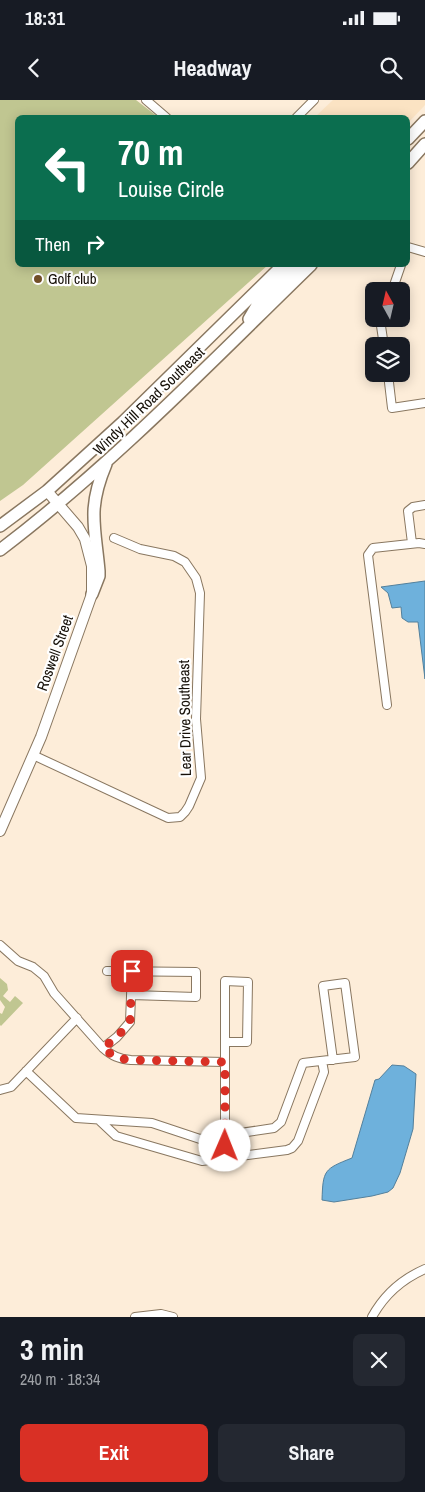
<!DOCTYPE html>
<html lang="en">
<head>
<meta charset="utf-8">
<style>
  :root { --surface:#171b24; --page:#242831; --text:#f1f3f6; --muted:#9ea1a6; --accent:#d93025 }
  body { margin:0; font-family:"Archivo Narrow",sans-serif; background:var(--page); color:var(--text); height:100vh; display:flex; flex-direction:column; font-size:19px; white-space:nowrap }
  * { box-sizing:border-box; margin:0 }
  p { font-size:16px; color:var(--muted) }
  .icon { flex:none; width:28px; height:28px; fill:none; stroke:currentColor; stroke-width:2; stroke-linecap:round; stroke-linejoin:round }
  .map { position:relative; height:1217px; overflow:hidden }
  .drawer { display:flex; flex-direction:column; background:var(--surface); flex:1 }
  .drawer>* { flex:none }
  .guide { position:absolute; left:15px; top:15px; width:395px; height:152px; border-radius:8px; box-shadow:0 2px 12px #0003; background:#0b6e4f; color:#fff; overflow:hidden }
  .needle { width:32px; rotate:352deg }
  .buttons { position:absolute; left:365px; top:182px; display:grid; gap:10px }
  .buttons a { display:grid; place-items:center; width:45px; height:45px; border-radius:8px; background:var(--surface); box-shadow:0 2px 12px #0003; font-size:25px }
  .pin { position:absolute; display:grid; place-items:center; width:42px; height:42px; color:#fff; margin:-21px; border-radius:10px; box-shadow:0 2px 8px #0006 }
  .me { position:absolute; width:55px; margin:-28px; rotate:1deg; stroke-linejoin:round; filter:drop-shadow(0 0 4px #0008) }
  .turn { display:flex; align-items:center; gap:18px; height:105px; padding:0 20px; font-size:22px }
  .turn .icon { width:65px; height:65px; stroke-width:2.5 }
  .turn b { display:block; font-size:35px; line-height:42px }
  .then { display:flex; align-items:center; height:48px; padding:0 20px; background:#0003; gap:10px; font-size:19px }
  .round { display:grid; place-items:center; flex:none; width:52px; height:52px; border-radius:8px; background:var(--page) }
  .summary { display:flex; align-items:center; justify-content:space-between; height:85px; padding:0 20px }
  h1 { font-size:30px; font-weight:700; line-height:38px }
  .action { display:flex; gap:10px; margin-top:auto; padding:10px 20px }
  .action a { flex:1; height:58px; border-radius:8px; background:var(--accent); color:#fff; font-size:20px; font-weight:700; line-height:58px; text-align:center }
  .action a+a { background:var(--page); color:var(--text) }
  .status { display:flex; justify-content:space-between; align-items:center; height:35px; padding:0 25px; background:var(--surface); direction:ltr }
  .status svg { height:14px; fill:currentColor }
  header { display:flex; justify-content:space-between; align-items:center; height:65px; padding:0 20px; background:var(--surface); font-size:22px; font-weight:700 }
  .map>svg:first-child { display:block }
  .built { fill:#fbe3c3 }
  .green { fill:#c0c691 }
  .water { fill:#6eb1dc; stroke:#53809c }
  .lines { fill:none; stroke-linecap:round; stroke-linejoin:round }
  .minor-casing { stroke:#897760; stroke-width:10 }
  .tertiary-casing { stroke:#897760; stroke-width:12 }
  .secondary-casing { stroke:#897760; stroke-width:14 }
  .minor { stroke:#fff; stroke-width:8 }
  .tertiary { stroke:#fff; stroke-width:10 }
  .secondary { stroke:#fff; stroke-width:11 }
  .route { stroke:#d93025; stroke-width:9; stroke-dasharray:0 16.2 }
  .poi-dot { fill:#724f28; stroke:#fff; stroke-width:2 }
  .labels { text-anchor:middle; stroke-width:4.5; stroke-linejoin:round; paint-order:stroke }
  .poi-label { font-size:15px; fill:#150f07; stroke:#fff; text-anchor:start }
  .street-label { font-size:15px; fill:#150f07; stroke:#fff }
</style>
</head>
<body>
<div class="status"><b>18:31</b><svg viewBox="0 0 49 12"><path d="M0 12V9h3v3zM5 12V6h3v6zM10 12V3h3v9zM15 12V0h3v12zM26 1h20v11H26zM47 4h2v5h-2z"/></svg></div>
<header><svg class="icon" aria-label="back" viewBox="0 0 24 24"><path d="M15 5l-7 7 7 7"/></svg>Headway<svg class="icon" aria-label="search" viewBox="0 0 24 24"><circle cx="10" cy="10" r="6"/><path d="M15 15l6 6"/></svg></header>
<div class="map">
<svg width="425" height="1217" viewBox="0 0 425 1217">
  <rect width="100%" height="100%" fill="#fdedd9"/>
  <!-- built -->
  <path class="built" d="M 333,0 L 425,0 L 425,5 L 408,23 L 408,18 L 315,17 Z"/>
  <!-- green -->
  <path class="green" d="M 0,0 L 136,0 L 158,17 L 18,18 L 18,165 L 268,165 L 23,385 L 0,401 Z
    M 0,878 L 7,884 L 8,890 L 3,896 L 10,902 L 15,896 L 23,903 L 1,926 L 0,925 L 0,913 L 2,914 L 5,907 L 0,900 Z"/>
  <!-- water -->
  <path class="water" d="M 425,481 L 425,579 L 418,522 L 408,522 L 402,518 L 401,507 L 392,508 L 388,493 L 381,487 Z
    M 392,965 L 404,966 L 416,974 L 413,1029 L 400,1073 L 393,1088 L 388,1092 L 372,1096 L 334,1102 L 322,1100 C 323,1070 324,1069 352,1058 L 375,980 L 379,979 Z"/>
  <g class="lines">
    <defs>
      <path id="minor" d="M 146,0 L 167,18
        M 296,18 L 314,0
        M 408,147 L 425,152
        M 392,191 L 401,165
        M 383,219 L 381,226 L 384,246
        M 388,274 L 392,308 L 425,303
        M 412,443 L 408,411 L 413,407 L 425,405
        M 387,605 L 368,455 L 373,448 L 419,443 L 425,444
        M 33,655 L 168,718 L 180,717 L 185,712 L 189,706 L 201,678 L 196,619 L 200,493 L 196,478 L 185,462 L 174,456 L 140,449 L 114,438
        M 0,845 L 18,861 L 33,867 L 44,876 L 54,893 L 103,948 C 112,956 119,959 131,960 L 225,962
        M 107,871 L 196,872 L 196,897 L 131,895
        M 225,942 L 247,942 L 248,882 L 225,881 L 225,1046 L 227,1058
        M 103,948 L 117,937 L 130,922 L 132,871
        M 26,971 L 76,1018 L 152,1023 L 200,1039 L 274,1028 L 281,1022 L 303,963 L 355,957 L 345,883 L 323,886 L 333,960
        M 0,990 L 11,987 L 77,918
        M 99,1020 L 116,1036 L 202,1061 L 287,1050 L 292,1048 L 298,1041 L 324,972 L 322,961
        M 135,1217 L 161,1214 L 173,1217
        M 372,1217 C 384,1195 402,1179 425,1169"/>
      <path id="tertiary" d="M 0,731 L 41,637 L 92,494 L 92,466 L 85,439 L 78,427 L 47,391"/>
      <path id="secondary" d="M 408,39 L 425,21
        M 408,63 L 425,44
        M 249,219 L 259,202 L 296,165
        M 0,426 L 47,391 L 123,322 L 283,165
        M 0,450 C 112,365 210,263 311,165
        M 92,494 L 99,476 L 99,471 C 95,426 87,409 106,364"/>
    </defs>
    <!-- minor casing -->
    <use href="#minor" class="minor-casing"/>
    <!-- tertiary casing -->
    <use href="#tertiary" class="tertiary-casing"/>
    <!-- secondary casing -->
    <use href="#secondary" class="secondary-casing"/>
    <!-- minor -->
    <use href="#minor" class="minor"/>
    <!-- tertiary -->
    <use href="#tertiary" class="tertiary"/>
    <!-- secondary -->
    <use href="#secondary" class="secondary"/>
  </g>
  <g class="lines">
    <!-- route -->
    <path class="route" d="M 132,871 L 130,922 L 117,937 L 103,948 L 116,958 L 131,960 L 225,962 L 225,1046"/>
  </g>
  <!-- markers -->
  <circle class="poi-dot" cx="38" cy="179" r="5"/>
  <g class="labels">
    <!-- poi labels -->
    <g class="poi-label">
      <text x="48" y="184">Golf club</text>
    </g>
    <!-- street labels -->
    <g class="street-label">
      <text transform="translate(149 301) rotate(-44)" y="5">Windy Hill Road Southeast</text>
      <text transform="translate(55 553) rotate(-70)" y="5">Roswell Street</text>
      <text transform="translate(185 618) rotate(-91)" y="5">Lear Drive Southeast</text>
    </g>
  </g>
</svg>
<div class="buttons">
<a><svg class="needle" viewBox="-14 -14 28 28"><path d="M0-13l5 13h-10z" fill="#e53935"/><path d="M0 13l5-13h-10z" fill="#9ea1a6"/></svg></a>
<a><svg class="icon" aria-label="layers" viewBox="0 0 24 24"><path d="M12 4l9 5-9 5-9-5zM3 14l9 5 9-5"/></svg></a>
</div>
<div class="pin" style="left:132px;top:871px;background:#d93025"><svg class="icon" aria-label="arrive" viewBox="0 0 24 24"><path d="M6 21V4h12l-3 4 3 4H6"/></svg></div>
<svg class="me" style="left:225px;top:1046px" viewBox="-20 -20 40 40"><circle r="19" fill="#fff"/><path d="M0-13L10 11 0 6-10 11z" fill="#d93025"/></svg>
<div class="guide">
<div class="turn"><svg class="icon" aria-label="left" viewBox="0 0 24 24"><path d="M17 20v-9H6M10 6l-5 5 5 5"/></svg><div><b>70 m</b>Louise Circle</div></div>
<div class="then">Then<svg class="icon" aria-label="right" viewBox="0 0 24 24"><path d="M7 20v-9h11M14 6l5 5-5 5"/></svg></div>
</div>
</div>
<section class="drawer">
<div class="summary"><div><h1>3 min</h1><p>240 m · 18:34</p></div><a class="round"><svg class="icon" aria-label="close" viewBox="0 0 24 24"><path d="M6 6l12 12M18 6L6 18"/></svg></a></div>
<div class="action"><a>Exit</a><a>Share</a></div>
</section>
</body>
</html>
